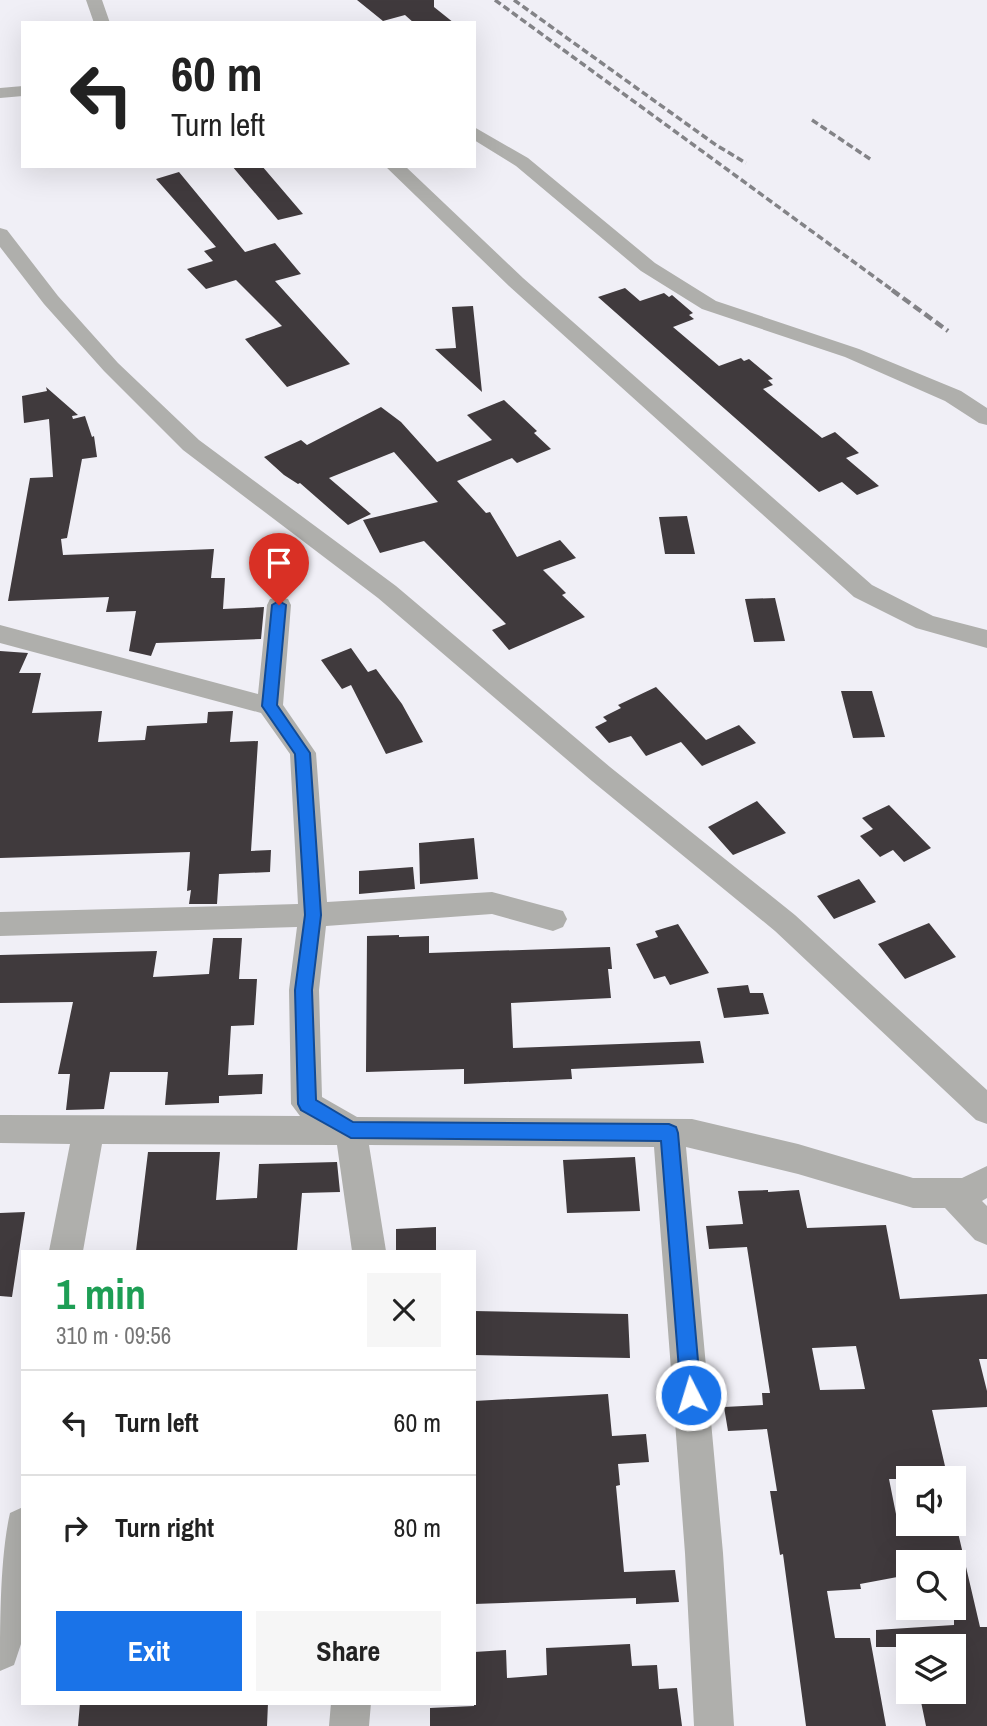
<!DOCTYPE html>
<html lang="en">
<head>
<meta charset="utf-8">
<style>
  :root { --surface:#fff; --page:#f6f6f6; --text:#222; --muted:#767676; --line:#e0e0e0; --accent:#1a73e8 }
  body { margin:0; font-family:"Archivo Narrow",sans-serif; background:var(--page); color:var(--text); height:100vh; display:flex; flex-direction:column; font-size:26px; white-space:nowrap }
  * { box-sizing:border-box; margin:0 }
  p { font-size:23px; color:var(--muted) }
  .icon { flex:none; width:38px; height:38px; fill:none; stroke:currentColor; stroke-width:2; stroke-linecap:round; stroke-linejoin:round }
  .map { position:relative; flex:1; overflow:hidden }
  .details { position:absolute; left:21px; top:1250px; width:455px; height:455px; display:flex; flex-direction:column; background:var(--surface); border-radius:0px; box-shadow:0 7px 28px #0002 }
  .details>* { flex:none }
  .hud { position:absolute; left:21px; top:21px; width:455px; height:147px; border-radius:0px; box-shadow:0 7px 28px #0002; background:#fff; color:var(--text); overflow:hidden }
  .tools { position:absolute; left:896px; top:1466px; display:grid; gap:14px }
  .tools a { display:grid; place-items:center; width:70px; height:70px; border-radius:0px; background:var(--surface); box-shadow:0 7px 28px #0002; font-size:35px }
  .pin { position:absolute; display:grid; place-items:center; width:60px; height:60px; color:#fff; margin:-72px -30px; border-radius:50% 50% 50% 0; rotate:-45deg; box-shadow:0 0 7px #0007 }
  .pin .icon { rotate:45deg }
  .me { position:absolute; width:77px; margin:-38px; rotate:355deg; stroke-linejoin:round; filter:drop-shadow(0 0 5px #0008) }
  .turn { display:flex; align-items:center; gap:24px; height:147px; padding:0 35px; font-size:32px }
  .turn .icon { width:91px; height:91px; stroke-width:2.5 }
  .turn b { display:block; font-size:49px; line-height:60px }
  .round { display:grid; place-items:center; flex:none; width:74px; height:74px; border-radius:0px; background:var(--page) }
  .overview { display:flex; align-items:center; justify-content:space-between; height:119px; padding:0 35px }
  h1 { font-size:42px; font-weight:800; line-height:52px; color:#1e9e55 }
  .action { display:flex; gap:14px; margin-top:auto; padding:14px 35px }
  .action a { flex:1; height:80px; border-radius:0px; background:var(--accent); color:#fff; font-size:28px; font-weight:800; line-height:80px; text-align:center }
  .action a+a { background:var(--page); color:var(--text) }
  ul { padding:0; list-style:none }
  li { display:flex; align-items:center; gap:21px; height:105px; padding:0 35px; border-top:2px solid var(--line) }
  li div { flex:1 }
  li b { display:block; font-size:26px }
  li em { font-style:normal }
  .map>svg:first-child { display:block }
  .building { fill:#403a3d; fill-rule:evenodd }
  .lines { fill:none; stroke-linecap:round; stroke-linejoin:round }
  .minor { fill:#afafac; fill-rule:evenodd }
  .rail-far1 { stroke:#838387; stroke-width:3.5; stroke-dasharray:7 3.5; stroke-linecap:butt }
  .rail { stroke:#838387; stroke-width:4.5; stroke-dasharray:9 4.5; stroke-linecap:butt }
  .route { fill:#1a73e8; stroke:#114b97; stroke-width:2 }
</style>
</head>
<body>
<div class="map">
<svg width="987" height="1726" viewBox="0 0 987 1726">
  <rect width="100%" height="100%" fill="#f0eff6"/>
  <!-- building -->
  <path class="building" d="M 357,0 L 434,0 L 434,7 L 454,23 L 414,23 L 405,15 L 383,21 Z
    M 232,166 L 262,166 L 303,214 L 278,220 Z
    M 179,172 L 245,252 L 275,243 L 301,274 L 275,281 L 350,364 L 287,387 L 245,339 L 282,326 L 236,280 L 206,289 L 187,269 L 213,261 L 204,251 L 216,247 L 156,179 Z
    M 625,288 L 640,301 L 664,293 L 669,297 L 672,295 L 693,313 L 689,315 L 694,319 L 673,327 L 719,366 L 741,358 L 744,361 L 749,359 L 773,379 L 768,380 L 773,385 L 763,389 L 822,438 L 835,432 L 859,453 L 846,458 L 879,486 L 857,495 L 842,482 L 819,492 L 598,297 Z
    M 473,306 L 482,392 L 435,349 L 456,348 L 452,307 Z
    M 46,387 L 78,415 L 72,416 L 73,419 L 85,416 L 92,437 L 94,436 L 97,457 L 82,459 L 67,538 L 61,539 L 63,555 L 214,549 L 211,578 L 225,578 L 223,609 L 264,607 L 261,639 L 156,643 L 151,656 L 129,651 L 136,611 L 106,612 L 109,597 L 8,601 L 30,478 L 53,477 L 49,419 L 24,423 L 22,396 L 47,391 Z
    M 504,400 L 537,431 L 534,433 L 551,449 L 517,463 L 512,458 L 457,481 L 486,513 L 490,512 L 517,557 L 560,540 L 576,558 L 543,570 L 566,593 L 562,595 L 585,617 L 509,650 L 492,630 L 506,624 L 424,541 L 380,553 L 363,520 L 438,502 L 394,452 L 329,478 L 371,514 L 348,525 L 300,483 L 298,484 L 284,475 L 264,457 L 301,440 L 307,445 L 381,407 L 401,422 L 437,462 L 492,440 L 467,415 Z
    M 687,516 L 695,554 L 665,554 L 659,517 Z
    M 775,598 L 785,641 L 754,642 L 745,599 Z
    M 351,648 L 368,672 L 376,669 L 402,704 L 423,742 L 386,754 L 351,685 L 342,689 L 321,660 Z
    M 0,651 L 28,653 L 19,673 L 41,673 L 32,713 L 102,711 L 98,742 L 145,740 L 147,726 L 207,723 L 208,712 L 233,711 L 230,742 L 258,741 L 251,851 L 271,850 L 270,872 L 219,874 L 217,904 L 189,904 L 191,890 L 187,891 L 190,852 L 0,858 Z
    M 656,687 L 706,740 L 739,725 L 756,743 L 702,766 L 681,742 L 646,756 L 631,736 L 609,743 L 595,727 L 607,721 L 603,717 L 621,708 L 618,705 Z
    M 841,691 L 872,691 L 885,737 L 853,738 Z
    M 757,801 L 786,833 L 733,855 L 708,827 Z
    M 889,805 L 931,848 L 904,862 L 893,850 L 880,857 L 860,836 L 873,829 L 862,818 Z
    M 474,838 L 478,879 L 420,884 L 419,843 Z
    M 413,867 L 415,889 L 359,894 L 359,871 Z
    M 859,879 L 876,902 L 834,919 L 817,896 Z
    M 929,923 L 956,957 L 905,979 L 878,944 Z
    M 678,924 L 709,973 L 670,985 L 665,976 L 654,979 L 636,944 L 658,937 L 655,931 Z
    M 399,935 L 399,937 L 429,936 L 429,953 L 610,947 L 612,969 L 608,969 L 611,998 L 511,1003 L 513,1048 L 700,1041 L 704,1063 L 571,1069 L 572,1079 L 464,1084 L 464,1069 L 366,1072 L 367,936 Z
    M 213,938 L 242,938 L 239,979 L 257,979 L 254,1025 L 231,1026 L 228,1075 L 263,1074 L 262,1094 L 219,1096 L 219,1103 L 165,1105 L 168,1072 L 110,1072 L 104,1109 L 66,1110 L 70,1074 L 58,1074 L 73,1002 L 0,1003 L 0,955 L 157,951 L 153,977 L 209,974 Z
    M 748,985 L 750,993 L 763,993 L 769,1014 L 724,1018 L 717,988 Z
    M 148,1152 L 220,1152 L 216,1200 L 257,1198 L 259,1164 L 337,1162 L 340,1192 L 302,1193 L 297,1251 L 136,1251 Z
    M 635,1157 L 640,1211 L 567,1213 L 563,1160 Z
    M 768,1190 L 768,1192 L 799,1190 L 807,1228 L 886,1225 L 900,1299 L 987,1294 L 987,1359 L 979,1359 L 987,1391 L 987,1407 L 932,1410 L 948,1479 L 889,1479 L 898,1524 L 956,1524 L 980,1627 L 987,1627 L 987,1726 L 926,1726 L 919,1692 L 954,1692 L 954,1647 L 876,1647 L 876,1630 L 954,1625 L 954,1563 L 908,1563 L 908,1575 L 860,1584 L 861,1589 L 827,1591 L 835,1638 L 870,1638 L 886,1726 L 806,1726 L 783,1554 L 780,1555 L 770,1491 L 777,1491 L 767,1429 L 728,1431 L 724,1407 L 763,1405 L 762,1393 L 770,1393 L 747,1247 L 709,1249 L 706,1226 L 743,1224 L 738,1191 ZM 856,1346 L 865,1389 L 820,1390 L 812,1348 Z
    M 25,1212 L 12,1297 L 0,1296 L 0,1213 Z
    M 436,1227 L 436,1251 L 396,1251 L 396,1229 Z
    M 474,1311 L 628,1314 L 630,1358 L 474,1355 Z
    M 608,1394 L 612,1436 L 646,1434 L 649,1462 L 618,1464 L 620,1485 L 616,1486 L 624,1572 L 675,1570 L 679,1602 L 636,1604 L 636,1598 L 474,1604 L 474,1401 Z
    M 630,1644 L 632,1666 L 657,1665 L 659,1689 L 677,1688 L 682,1726 L 430,1726 L 430,1708 L 474,1706 L 474,1652 L 506,1650 L 507,1678 L 547,1675 L 546,1648 Z
    M 80,1703 L 268,1703 L 267,1726 L 78,1726 Z"/>
  <g class="lines">
    <!-- minor -->
    <path class="minor" d="M 86,0 L 102,0 L 110,23 L 94,23 Z
      M 23,86 L 23,96 L 0,98 L 0,88 Z
      M 474,127 L 528,158 L 655,263 L 716,301 L 859,349 L 961,391 L 987,408 L 987,425 L 979,423 L 945,401 L 845,357 L 702,309 L 641,271 L 516,166 L 474,140 Z
      M 385,166 L 405,166 L 523,278 L 872,585 L 933,616 L 987,630 L 987,648 L 916,628 L 854,597 L 509,286 Z
      M 0,228 L 7,230 L 58,296 L 118,363 L 199,440 L 396,586 L 610,767 L 795,915 L 987,1090 L 987,1124 L 976,1120 L 775,931 L 592,781 L 378,598 L 183,450 L 104,371 L 44,304 L 0,247 Z
      M 279,597 L 288,599 L 291,605 L 283,705 L 316,753 L 327,902 L 492,892 L 563,911 L 567,919 L 563,927 L 553,931 L 492,914 L 326,926 L 319,990 L 322,1097 L 357,1117 L 692,1119 L 798,1144 L 913,1178 L 962,1178 L 987,1166 L 987,1198 L 982,1201 L 987,1206 L 987,1245 L 975,1240 L 945,1208 L 913,1208 L 798,1174 L 686,1147 L 723,1553 L 734,1726 L 694,1726 L 685,1553 L 654,1147 L 369,1145 L 386,1251 L 352,1251 L 337,1145 L 102,1144 L 83,1251 L 49,1251 L 70,1144 L 0,1143 L 0,1115 L 300,1116 L 291,1104 L 289,990 L 297,927 L 0,936 L 0,912 L 298,904 L 290,754 L 261,713 L 0,643 L 0,625 L 258,694 L 267,605 L 270,599 Z
      M 23,1507 L 23,1638 L 14,1665 L 0,1671 C 0,1623 0,1557 10,1513 Z
      M 331,1703 L 371,1703 L 369,1726 L 329,1726 Z"/>
    <!-- rail-far1 -->
    <path class="rail-far1" d="M 495,0 L 895,292
      M 514,0 L 716,145 L 746,163
      M 812,120 L 873,161"/>
    <!-- rail -->
    <path class="rail" d="M 892,290 L 948,331"/>
  </g>
  <!-- route -->
  <path class="route" d="M 279,601 L 286,605 L 277,705 L 310,753 L 321,915 L 312,990 L 316,1100 L 353,1122 L 669,1124 L 676,1127 L 678,1133 L 701,1395 L 698,1403 L 691,1406 L 684,1403 L 681,1395 L 661,1141 L 351,1138 L 301,1110 L 298,1104 L 295,990 L 305,915 L 295,754 L 262,706 L 272,605 Z"/>
</svg>
<div class="tools">
<a><svg class="icon" aria-label="sound" viewBox="0 0 24 24"><path d="M4 9h4l5-4v14l-5-4H4zM17 9q2 3 0 6"/></svg></a>
<a><svg class="icon" aria-label="search" viewBox="0 0 24 24"><circle cx="10" cy="10" r="6"/><path d="M15 15l6 6"/></svg></a>
<a><svg class="icon" aria-label="layers" viewBox="0 0 24 24"><path d="M12 4l9 5-9 5-9-5zM3 14l9 5 9-5"/></svg></a>
</div>
<div class="pin" style="left:279px;top:605px;background:#d93025"><svg class="icon" aria-label="arrive" viewBox="0 0 24 24"><path d="M6 21V4h12l-3 4 3 4H6"/></svg></div>
<svg class="me" style="left:691px;top:1395px" viewBox="-20 -20 40 40"><circle r="17" fill="#1a73e8" stroke="#fff" stroke-width="3"/><path d="M0-11L8 9 0 5-8 9z" fill="#fff"/></svg>
<div class="hud">
<div class="turn"><svg class="icon" aria-label="left" viewBox="0 0 24 24"><path d="M17 20v-9H6M10 6l-5 5 5 5"/></svg><div><b>60 m</b>Turn left</div></div>
</div>
<section class="details">
<div class="overview"><div><h1>1 min</h1><p>310 m · 09:56</p></div><a class="round"><svg class="icon" aria-label="close" viewBox="0 0 24 24"><path d="M6 6l12 12M18 6L6 18"/></svg></a></div>
<ul>
<li><svg class="icon" aria-label="left" viewBox="0 0 24 24"><path d="M17 20v-9H6M10 6l-5 5 5 5"/></svg><div><b>Turn left</b></div><em>60 m</em></li>
<li><svg class="icon" aria-label="right" viewBox="0 0 24 24"><path d="M7 20v-9h11M14 6l5 5-5 5"/></svg><div><b>Turn right</b></div><em>80 m</em></li>
</ul>
<div class="action"><a>Exit</a><a>Share</a></div>
</section>
</div>
</body>
</html>
